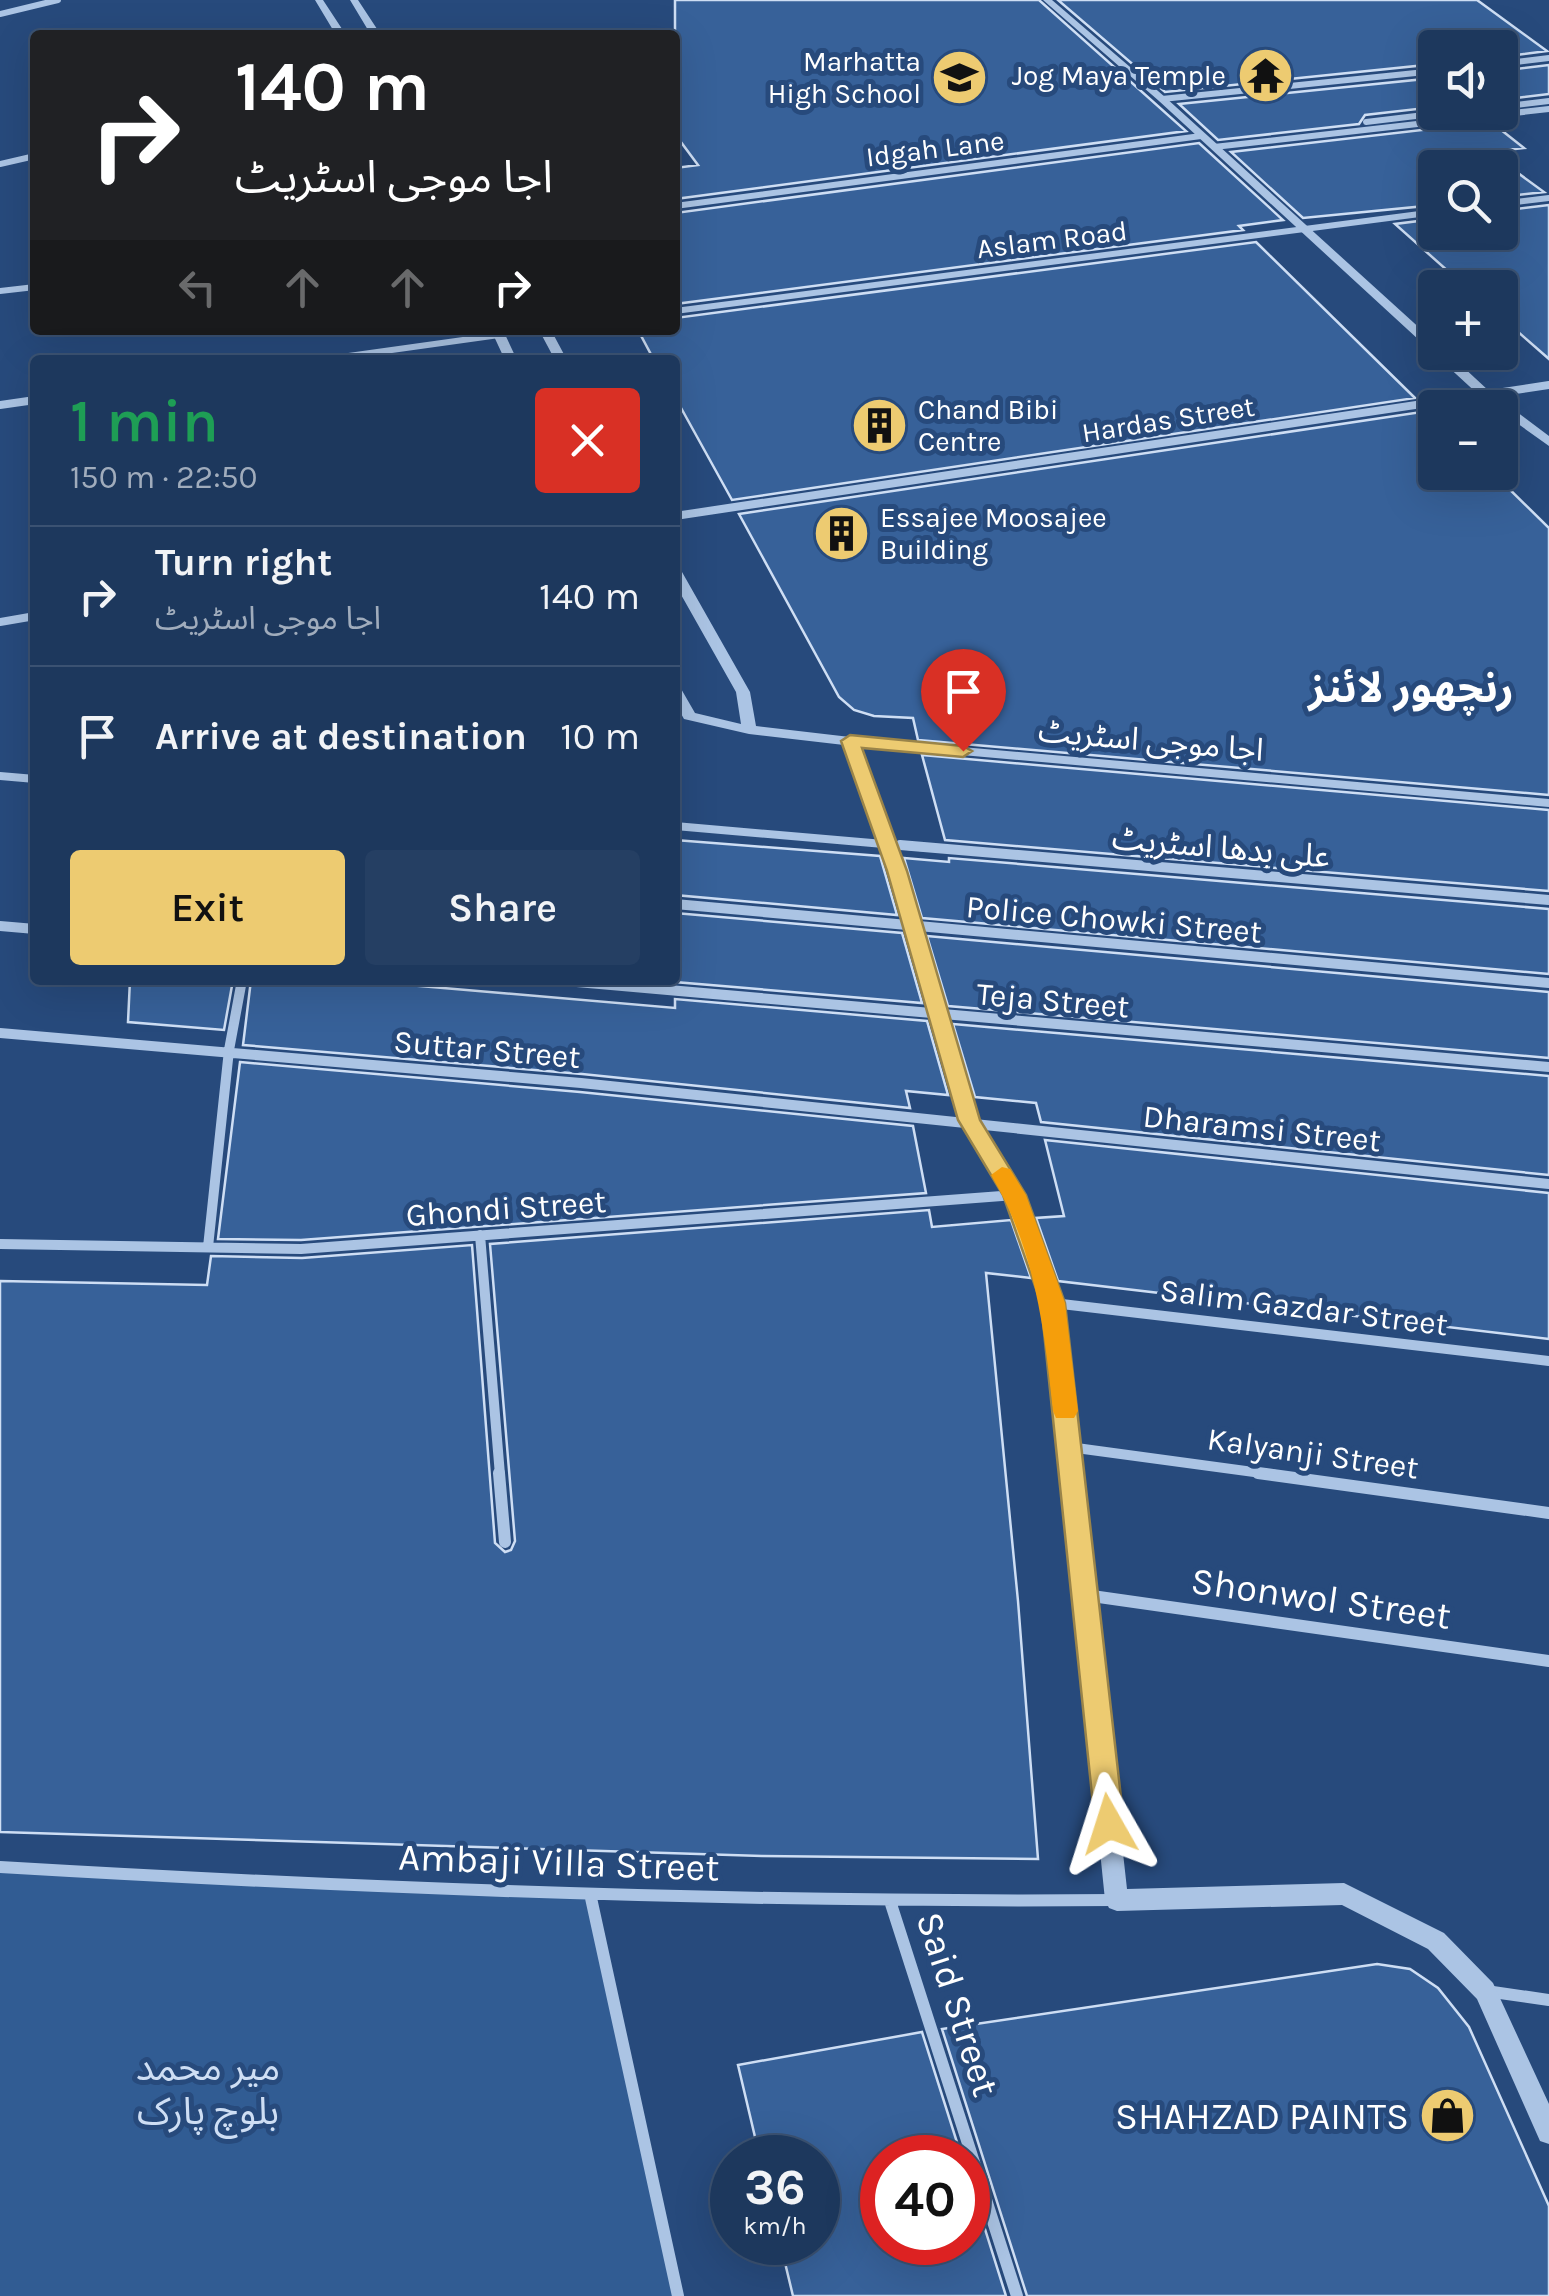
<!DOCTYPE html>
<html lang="en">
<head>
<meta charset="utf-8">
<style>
  :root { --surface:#1d385d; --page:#253f63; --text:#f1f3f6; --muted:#a0acbc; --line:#3b5272; --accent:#edcb71 }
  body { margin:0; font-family:Karla,"Noto Sans Arabic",sans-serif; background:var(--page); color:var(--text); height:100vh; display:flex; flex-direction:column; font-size:38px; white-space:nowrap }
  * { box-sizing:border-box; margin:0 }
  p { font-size:32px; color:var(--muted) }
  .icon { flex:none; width:55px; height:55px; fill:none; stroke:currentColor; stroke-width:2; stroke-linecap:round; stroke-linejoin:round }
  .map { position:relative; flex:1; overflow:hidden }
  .side { position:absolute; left:30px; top:355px; width:650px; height:630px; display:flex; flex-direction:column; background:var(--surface); border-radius:10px; box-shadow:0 10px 40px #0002,0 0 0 2px var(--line) }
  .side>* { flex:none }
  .hud { position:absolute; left:30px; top:30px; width:650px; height:305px; border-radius:10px; box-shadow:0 10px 40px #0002,0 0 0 2px var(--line); background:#202124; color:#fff; overflow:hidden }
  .tools { position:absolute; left:1418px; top:30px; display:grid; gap:20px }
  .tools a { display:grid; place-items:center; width:100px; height:100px; border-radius:10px; background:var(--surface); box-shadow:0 10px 40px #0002,0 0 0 2px var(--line); font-size:50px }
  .speed { position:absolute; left:710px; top:2135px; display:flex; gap:20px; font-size:50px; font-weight:700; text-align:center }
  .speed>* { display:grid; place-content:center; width:130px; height:130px; border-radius:50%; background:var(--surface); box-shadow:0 10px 40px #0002,0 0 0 2px var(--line); line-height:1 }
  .speed small { font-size:25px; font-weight:400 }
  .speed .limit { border:15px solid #d22; background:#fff; color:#111 }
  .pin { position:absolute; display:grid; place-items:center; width:85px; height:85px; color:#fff; margin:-102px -42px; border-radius:50% 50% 50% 0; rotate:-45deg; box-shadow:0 0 10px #0007 }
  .pin .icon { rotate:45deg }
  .me { position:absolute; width:110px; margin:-55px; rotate:354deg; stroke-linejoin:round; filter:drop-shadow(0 0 8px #0008) }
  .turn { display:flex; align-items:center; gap:35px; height:210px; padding:0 40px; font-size:45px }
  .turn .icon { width:130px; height:130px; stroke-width:2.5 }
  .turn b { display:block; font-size:70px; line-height:85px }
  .lanes { display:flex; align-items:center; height:95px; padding:0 40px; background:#0003; justify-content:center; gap:50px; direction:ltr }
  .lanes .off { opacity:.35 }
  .round { display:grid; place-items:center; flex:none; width:105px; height:105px; border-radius:10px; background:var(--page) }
  .overview { display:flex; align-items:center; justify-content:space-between; height:170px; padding:0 40px }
  h1 { font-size:60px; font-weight:600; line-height:75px; color:#1e9e55 }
  .cta { display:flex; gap:20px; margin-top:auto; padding:20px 40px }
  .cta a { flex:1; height:115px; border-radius:10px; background:var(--accent); color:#111; font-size:40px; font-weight:600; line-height:115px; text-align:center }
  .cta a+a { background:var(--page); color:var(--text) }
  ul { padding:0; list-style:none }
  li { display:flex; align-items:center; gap:30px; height:140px; padding:0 40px; border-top:2px solid var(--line) }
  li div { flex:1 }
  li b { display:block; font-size:38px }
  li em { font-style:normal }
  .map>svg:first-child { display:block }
  .green { fill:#315c93 }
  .building { fill:#376199; stroke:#cedef4; stroke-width:2.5 }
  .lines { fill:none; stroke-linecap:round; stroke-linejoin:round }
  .minor-far3 { stroke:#abc4e4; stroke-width:6 }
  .minor-far2 { stroke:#abc4e4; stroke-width:8 }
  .minor-far1 { stroke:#abc4e4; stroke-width:10 }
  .minor { stroke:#abc4e4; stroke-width:12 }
  .tertiary { fill:#abc4e4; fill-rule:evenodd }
  .route { fill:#edcb71; stroke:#9a8449; stroke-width:2.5 }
  .slow { fill:#f59e0b }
  .labels { text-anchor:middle; stroke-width:10; stroke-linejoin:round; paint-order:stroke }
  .far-poi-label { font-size:28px; fill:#fff; stroke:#274a7c; text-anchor:end }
  .far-street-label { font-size:28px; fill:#fff; stroke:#274a7c }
  .street-label { font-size:32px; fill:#fff; stroke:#274a7c }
  .near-street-label { font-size:38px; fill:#fff; stroke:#274a7c }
  .near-park-label { font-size:38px; fill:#cedef4; stroke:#274a7c }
  .near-poi-label { font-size:38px; fill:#fff; stroke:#274a7c; text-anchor:end }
  .district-label { font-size:42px; font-weight:bold; fill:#fff; stroke:#274a7c }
</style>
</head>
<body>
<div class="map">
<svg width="1549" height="2296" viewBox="0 0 1549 2296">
  <rect width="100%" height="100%" fill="#274a7c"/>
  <!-- green -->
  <path class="green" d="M 0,1868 L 591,1898 L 679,2296 L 0,2296 Z"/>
  <!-- building -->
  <path class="building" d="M 675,0 L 1039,0 L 1186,131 L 675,199 L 675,168 L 698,165 L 675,134 Z
    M 1058,0 L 1477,0 L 1547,51 L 1500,57 L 1500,48 L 1435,48 L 1435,64 L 1165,92 Z
    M 1549,65 L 1549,94 L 1500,100 L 1500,71 Z
    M 1435,78 L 1435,107 L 1365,115 L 1359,124 L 1218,140 L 1179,104 Z
    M 1491,122 L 1524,148 L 1489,152 L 1544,192 L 1500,197 L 1500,168 L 1435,168 L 1435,205 L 1303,218 L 1231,152 Z
    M 1199,143 L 1283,220 L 1239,226 L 1243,230 L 675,304 L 675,213 Z
    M 1549,205 L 1549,359 L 1500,316 L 1500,288 L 1467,288 L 1395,224 L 1435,219 L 1435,232 L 1500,232 L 1500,211 Z
    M 1256,242 L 1415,398 L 732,500 L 675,397 L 675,360 L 654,360 L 638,330 L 675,330 L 675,318 Z
    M 1428,411 L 1435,417 L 1435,472 L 1492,472 L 1549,528 L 1549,795 L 918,740 L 913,718 L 874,716 L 854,710 L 839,697 L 739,514 Z
    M 922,755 L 1549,810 L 1549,891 L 945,840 Z
    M 675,840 L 880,856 L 897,915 L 675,895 Z
    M 904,858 L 949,862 L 949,858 L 1549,909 L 1549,974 L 922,918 Z
    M 675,913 L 902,933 L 922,1003 L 675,982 Z
    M 927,936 L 1549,992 L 1549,1058 L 948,1006 Z
    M 130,980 L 233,980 L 224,1030 L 128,1022 Z
    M 251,980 L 350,980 L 675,1008 L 675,999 L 927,1021 L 948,1095 L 906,1091 L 910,1108 L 582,1074 L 243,1045 Z
    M 953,1024 L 1549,1076 L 1549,1175 L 1041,1122 L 1036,1103 L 975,1097 Z
    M 240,1062 L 580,1092 L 913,1126 L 926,1193 L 301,1240 L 218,1239 Z
    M 1045,1140 L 1549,1193 L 1549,1339 L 1058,1281 L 1036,1218 L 1064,1216 Z
    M 929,1210 L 932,1227 L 1011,1220 L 1031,1278 L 986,1273 L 1018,1601 L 1038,1859 L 762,1856 L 0,1832 L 0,1281 L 207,1285 L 211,1256 L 302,1258 L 472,1245 L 495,1543 L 505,1552 L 511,1550 L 515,1541 L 490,1244 Z
    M 1377,1964 L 1410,1969 L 1438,1988 L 1469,2027 L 1549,2206 L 1549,2296 L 1027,2296 L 942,2029 Z
    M 922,2032 L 962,2158 L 882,2158 L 882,2242 L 968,2242 L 968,2175 L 1006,2296 L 793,2296 L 780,2242 L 818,2242 L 818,2158 L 760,2158 L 738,2065 Z"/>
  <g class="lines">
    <!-- minor-far3 -->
    <path class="minor-far3" d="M 0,14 L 58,0
      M 1500,64 L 1549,58
      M 1162,99 L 1435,71
      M 1500,107 L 1549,101
      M 1366,122 L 1449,112
      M 1214,147 L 1549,109
      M 0,164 L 35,156
      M 1500,204 L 1549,198
      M 675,206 L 1201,136
      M 0,291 L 35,287
      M 675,311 L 1435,212
      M 320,360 L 499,335"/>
    <!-- minor-far2 -->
    <path class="minor-far2" d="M 0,405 L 35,400
      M 675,516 L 1549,385
      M 0,622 L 35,616
      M 850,741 L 1549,803
      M 0,776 L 35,779
      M 675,826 L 930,848"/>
    <!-- minor-far1 -->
    <path class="minor-far1" d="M 900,845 L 1549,900
      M 675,904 L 1549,983
      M 0,926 L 35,929
      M 554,980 L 1549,1067
      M 0,1033 L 581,1083 L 1549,1184
      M 480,1235 L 500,1475
      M 0,1244 L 301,1249 L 1015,1195
      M 208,1247 L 229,1050 L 242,980
      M 1053,1303 L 1549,1361
      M 1069,1447 L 1276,1475"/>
    <!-- minor -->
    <path class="minor" d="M 499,1473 L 505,1542
      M 1258,1473 L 1549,1513
      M 1085,1595 L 1549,1661
      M 0,1867 C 372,1889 743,1903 1116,1900
      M 591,1898 L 678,2296
      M 891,1904 L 1017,2296
      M 1486,1991 L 1549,2000"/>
    <!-- tertiary -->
    <path class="tertiary" d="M 315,0 L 323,0 L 346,35 L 336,35 Z
      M 350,0 L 358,0 L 381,35 L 371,35 Z
      M 1043,0 L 1052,0 L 1165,97 L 1435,342 L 1435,352 L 1447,352 L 1489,391 L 1549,436 L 1549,446 L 1500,411 L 1500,408 L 1495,408 L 1481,397 L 1159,101 Z
      M 491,330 L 503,330 L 517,360 L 505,360 Z
      M 539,330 L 551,330 L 567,360 L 555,360 Z
      M 675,568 L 682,572 L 750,692 L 756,726 L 850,737 L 857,741 L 896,844 L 978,1121 L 1024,1195 L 1062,1303 L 1127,1889 L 1344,1883 L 1444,1933 L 1493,1983 L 1549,2104 L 1549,2144 L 1540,2141 L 1477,1999 L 1428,1949 L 1342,1905 L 1117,1911 L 1109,1908 L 1105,1900 L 1044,1303 L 1006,1196 L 960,1121 L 880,844 L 844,745 L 749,734 L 684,719 L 675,703 L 675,686 L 680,687 L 695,713 L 741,724 L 736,692 L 675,584 Z"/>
  </g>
  <!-- route -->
  <path class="route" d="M 850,735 L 963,746 L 972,751 L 963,757 L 862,748 L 907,871 L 980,1120 L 1026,1195 L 1065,1303 L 1124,1824 L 1120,1833 L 1109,1837 L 1099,1833 L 1095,1824 L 1041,1303 L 1003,1195 L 958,1120 L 887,871 L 841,741 Z"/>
  <!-- slow -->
  <path class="slow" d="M 1002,1167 L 1010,1169 L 1026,1195 L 1065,1303 L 1078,1411 L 1074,1418 L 1056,1418 L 1053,1411 C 1044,1327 1035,1249 991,1175 Z"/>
  <!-- icons -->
  <defs>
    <symbol id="temple-disc" viewBox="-11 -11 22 22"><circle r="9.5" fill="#edcb71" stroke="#274a7c"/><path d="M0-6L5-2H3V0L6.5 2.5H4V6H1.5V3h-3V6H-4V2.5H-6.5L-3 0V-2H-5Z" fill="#111"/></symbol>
    <symbol id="school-disc" viewBox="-11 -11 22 22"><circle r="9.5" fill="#edcb71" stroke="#274a7c"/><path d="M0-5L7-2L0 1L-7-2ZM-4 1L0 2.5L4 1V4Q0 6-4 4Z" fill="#111"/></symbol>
    <symbol id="building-disc" viewBox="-11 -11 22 22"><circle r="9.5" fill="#edcb71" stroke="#274a7c"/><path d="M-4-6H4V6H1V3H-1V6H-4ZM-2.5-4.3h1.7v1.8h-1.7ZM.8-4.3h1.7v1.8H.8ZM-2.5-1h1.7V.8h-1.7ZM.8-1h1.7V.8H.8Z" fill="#111"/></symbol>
    <symbol id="shop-disc" viewBox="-11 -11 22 22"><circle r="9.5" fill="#edcb71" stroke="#274a7c"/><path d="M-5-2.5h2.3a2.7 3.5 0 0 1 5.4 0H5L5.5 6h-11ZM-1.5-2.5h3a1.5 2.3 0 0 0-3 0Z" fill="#111"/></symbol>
  </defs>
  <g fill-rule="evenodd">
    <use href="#temple-disc" x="1234" y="44" width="63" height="63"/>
    <use href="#school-disc" x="928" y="46" width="63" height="63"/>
    <use href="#building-disc" x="848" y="394" width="63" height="63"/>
    <use href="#building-disc" x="810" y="502" width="63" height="63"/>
    <use href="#shop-disc" x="1416" y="2084" width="63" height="63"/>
  </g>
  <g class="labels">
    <!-- far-poi labels -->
    <g class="far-poi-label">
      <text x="921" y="71">Marhatta<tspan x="921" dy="32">High School</tspan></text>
      <text x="1226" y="85">Jog Maya Temple</text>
      <text x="918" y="419" text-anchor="start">Chand Bibi<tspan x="918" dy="32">Centre</tspan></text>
      <text x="880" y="527" text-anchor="start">Essajee Moosajee<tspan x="880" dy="32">Building</tspan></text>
    </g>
    <!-- far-street labels -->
    <g class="far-street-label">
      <text transform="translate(935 148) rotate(-7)" y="10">Idgah Lane</text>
      <text transform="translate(1052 239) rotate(-7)" y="10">Aslam Road</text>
      <text transform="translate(1168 419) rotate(-9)" y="10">Hardas Street</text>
    </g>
    <!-- street labels -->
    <g class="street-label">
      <text transform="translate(1151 740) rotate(5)" y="11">اجا موجی اسٹریٹ</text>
      <text transform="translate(1221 847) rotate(5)" y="11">علی بدھا اسٹریٹ</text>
      <text transform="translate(1114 919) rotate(5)" y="11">Police Chowki Street</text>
      <text transform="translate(1053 1000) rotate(5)" y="11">Teja Street</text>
      <text transform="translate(487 1049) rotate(5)" y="11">Suttar Street</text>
      <text transform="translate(1262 1128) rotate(6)" y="11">Dharamsi Street</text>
      <text transform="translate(506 1208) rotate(-4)" y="11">Ghondi Street</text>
      <text transform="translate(1304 1307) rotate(7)" y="11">Salim Gazdar Street</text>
      <text transform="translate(1313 1453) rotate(8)" y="11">Kalyanji Street</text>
    </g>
    <!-- near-street labels -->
    <g class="near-street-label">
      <text transform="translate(1321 1598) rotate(8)" y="13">Shonwol Street</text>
      <text transform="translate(559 1862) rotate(2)" y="13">Ambaji Villa Street</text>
      <text transform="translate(958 2004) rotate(72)" y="13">Said Street</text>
    </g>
    <!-- near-park labels -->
    <g class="near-park-label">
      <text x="208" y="2080">میر محمد<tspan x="208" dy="44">بلوچ پارک</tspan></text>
    </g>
    <!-- near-poi labels -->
    <g class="near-poi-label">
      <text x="1409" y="2129">SHAHZAD PAINTS</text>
    </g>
    <!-- district labels -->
    <g class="district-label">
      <text x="1411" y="702">رنچھور لائنز</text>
    </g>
  </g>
</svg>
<div class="tools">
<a><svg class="icon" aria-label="sound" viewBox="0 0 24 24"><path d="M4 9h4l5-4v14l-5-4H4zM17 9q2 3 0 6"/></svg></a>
<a><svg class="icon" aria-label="search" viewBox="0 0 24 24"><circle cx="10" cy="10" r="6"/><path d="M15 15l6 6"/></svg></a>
<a>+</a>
<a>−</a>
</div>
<div class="speed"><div>36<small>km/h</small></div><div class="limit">40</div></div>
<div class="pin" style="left:963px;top:751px;background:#d93025"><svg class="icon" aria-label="arrive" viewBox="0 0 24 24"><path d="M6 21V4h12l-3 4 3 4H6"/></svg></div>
<svg class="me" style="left:1109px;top:1824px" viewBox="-20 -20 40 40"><path d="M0-17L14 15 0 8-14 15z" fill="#edcb71" stroke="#fff" stroke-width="4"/></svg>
<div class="hud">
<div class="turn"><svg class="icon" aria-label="right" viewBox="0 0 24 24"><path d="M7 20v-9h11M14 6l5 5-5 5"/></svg><div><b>140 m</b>اجا موجی اسٹریٹ</div></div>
<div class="lanes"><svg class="icon off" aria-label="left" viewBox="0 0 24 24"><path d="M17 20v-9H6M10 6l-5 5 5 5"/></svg><svg class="icon off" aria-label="ahead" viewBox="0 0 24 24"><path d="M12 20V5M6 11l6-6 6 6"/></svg><svg class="icon off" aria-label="ahead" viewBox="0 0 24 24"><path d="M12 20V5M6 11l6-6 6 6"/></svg><svg class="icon" aria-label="right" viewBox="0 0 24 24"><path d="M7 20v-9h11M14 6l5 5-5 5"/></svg></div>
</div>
<section class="side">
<div class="overview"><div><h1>1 min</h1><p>150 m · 22:50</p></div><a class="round" style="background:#d93025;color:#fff"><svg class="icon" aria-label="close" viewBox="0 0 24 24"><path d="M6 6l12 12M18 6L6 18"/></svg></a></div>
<ul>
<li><svg class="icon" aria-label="right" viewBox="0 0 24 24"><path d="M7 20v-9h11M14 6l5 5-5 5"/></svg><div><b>Turn right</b><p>اجا موجی اسٹریٹ</p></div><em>140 m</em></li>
<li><svg class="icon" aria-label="arrive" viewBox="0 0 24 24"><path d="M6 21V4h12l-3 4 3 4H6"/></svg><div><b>Arrive at destination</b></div><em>10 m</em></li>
</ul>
<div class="cta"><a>Exit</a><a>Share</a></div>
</section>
</div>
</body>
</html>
